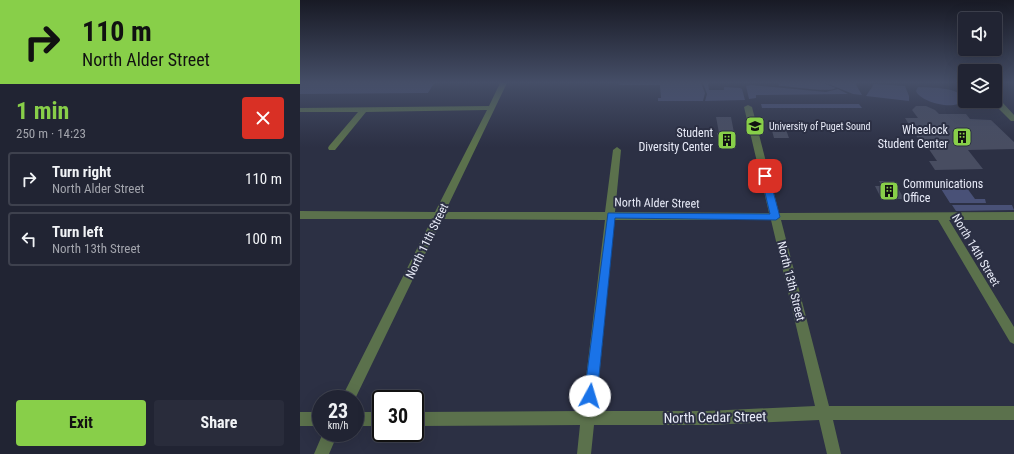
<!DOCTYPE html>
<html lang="en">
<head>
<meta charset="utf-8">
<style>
  :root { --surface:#212433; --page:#292c3b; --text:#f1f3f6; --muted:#a2a4ac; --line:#3e414e; --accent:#88cf49 }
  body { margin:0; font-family:"Roboto Condensed",sans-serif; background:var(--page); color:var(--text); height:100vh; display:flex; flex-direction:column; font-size:15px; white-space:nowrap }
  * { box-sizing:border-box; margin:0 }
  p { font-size:13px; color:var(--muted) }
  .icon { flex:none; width:22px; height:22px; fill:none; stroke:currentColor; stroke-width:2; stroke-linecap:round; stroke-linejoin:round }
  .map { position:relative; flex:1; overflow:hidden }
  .drawer { display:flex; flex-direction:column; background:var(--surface); width:300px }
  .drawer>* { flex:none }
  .guide { background:#88cf49; color:#111; overflow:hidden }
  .fabs { position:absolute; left:658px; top:12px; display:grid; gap:8px }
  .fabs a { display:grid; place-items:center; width:44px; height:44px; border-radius:4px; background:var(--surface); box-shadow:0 4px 16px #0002,0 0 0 1px var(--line); font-size:20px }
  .speed { position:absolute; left:12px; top:390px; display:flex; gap:8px; font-size:20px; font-weight:700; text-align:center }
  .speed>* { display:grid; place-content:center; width:52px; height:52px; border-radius:50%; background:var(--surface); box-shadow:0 4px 16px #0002,0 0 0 1px var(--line); line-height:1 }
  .speed small { font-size:10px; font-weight:400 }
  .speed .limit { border:2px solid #111; border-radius:6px; background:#fff; color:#111 }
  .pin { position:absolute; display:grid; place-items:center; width:34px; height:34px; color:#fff; margin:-17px; border-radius:8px; box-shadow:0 2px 6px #0006 }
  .me { position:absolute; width:44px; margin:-22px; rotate:6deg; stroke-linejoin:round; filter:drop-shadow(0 0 3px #0008) }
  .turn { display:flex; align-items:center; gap:14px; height:84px; padding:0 16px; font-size:18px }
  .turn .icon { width:52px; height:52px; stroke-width:2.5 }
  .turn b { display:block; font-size:28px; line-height:34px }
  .round { display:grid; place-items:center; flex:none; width:42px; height:42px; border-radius:4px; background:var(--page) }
  .head { display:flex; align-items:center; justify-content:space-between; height:68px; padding:0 16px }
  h1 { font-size:24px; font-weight:700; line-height:30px; color:var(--accent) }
  .button { display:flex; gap:8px; margin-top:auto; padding:8px 16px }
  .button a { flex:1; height:46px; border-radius:4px; background:var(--accent); color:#111; font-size:16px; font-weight:700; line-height:46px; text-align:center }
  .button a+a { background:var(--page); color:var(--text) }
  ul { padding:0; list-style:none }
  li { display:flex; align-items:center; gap:12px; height:54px; margin:0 8px 6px; padding:0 8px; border:2px solid var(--line); border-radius:4px }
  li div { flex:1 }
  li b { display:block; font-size:15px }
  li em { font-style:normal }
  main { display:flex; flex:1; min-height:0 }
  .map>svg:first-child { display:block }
  .green { fill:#495177 }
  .building { fill:#484d61 }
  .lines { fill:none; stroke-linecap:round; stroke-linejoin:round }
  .minor { fill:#5b714c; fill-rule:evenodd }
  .route { fill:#1a73e8; stroke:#114b97 }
  .labels { text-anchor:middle; stroke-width:4; stroke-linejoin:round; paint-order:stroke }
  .far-poi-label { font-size:10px; fill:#e8ebf8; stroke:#2c3044; text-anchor:start }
  .poi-label { font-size:12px; fill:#e8ebf8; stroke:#2c3044; text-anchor:end }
  .street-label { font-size:12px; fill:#e8ebf8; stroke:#2c3044 }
  .near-street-label { font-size:14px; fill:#e8ebf8; stroke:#2c3044 }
</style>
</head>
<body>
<main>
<section class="drawer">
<div class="guide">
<div class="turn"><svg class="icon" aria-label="right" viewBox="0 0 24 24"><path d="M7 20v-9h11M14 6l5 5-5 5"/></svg><div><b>110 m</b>North Alder Street</div></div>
</div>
<div class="head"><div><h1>1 min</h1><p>250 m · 14:23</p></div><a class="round" style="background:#d93025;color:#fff"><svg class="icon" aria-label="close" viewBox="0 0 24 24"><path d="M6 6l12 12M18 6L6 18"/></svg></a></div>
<ul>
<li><svg class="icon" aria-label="right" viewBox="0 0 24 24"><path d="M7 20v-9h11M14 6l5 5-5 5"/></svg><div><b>Turn right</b><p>North Alder Street</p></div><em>110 m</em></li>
<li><svg class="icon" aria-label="left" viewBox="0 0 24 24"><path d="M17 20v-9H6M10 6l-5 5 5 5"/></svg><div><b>Turn left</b><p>North 13th Street</p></div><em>100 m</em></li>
</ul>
<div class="button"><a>Exit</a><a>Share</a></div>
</section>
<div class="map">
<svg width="714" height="454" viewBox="0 0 714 454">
  <rect width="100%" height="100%" fill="#2c3044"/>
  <!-- green -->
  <path class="green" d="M 0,83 L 134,83 L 128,93 L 0,94 Z
    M 320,83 L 401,83 L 405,93 L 403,101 L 358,101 L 358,98 L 361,98 L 360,85 L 319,85 Z
    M 403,83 L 408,83 L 409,90 L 424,90 L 424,87 L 440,88 L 442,89 L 445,100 L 405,101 L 407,94 Z
    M 478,83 L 523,83 L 536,88 C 529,93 491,86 479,86 Z
    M 526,83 L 555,83 L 562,95 L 553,94 Z
    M 574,84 L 605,86 L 609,96 L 609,101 L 566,96 Z
    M 451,85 L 526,92 L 538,89 L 548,94 L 456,95 L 456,98 L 449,99 L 446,86 Z
    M 618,87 C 630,88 660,86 664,100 C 656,111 621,103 616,91 Z
    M 461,104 L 559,104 L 562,108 L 462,108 Z
    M 638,184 L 664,184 L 675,199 L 685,199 L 686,203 L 650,203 Z
    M 652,205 L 712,205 L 714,210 L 656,211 Z"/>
  <!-- building -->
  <path class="building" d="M 616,106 L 626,106 L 635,110 L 639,114 L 666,114 L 670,119 L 691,120 L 714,142 L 714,149 L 668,150 L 683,169 L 635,170 L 629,161 L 637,161 L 624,142 L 619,140 L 605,118 L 618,118 L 612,110 Z
    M 416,117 L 431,117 L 436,143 L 433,143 L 434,146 L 419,146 L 417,133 L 419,133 Z
    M 471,127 L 485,127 L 489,138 L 474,138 Z
    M 579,181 L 594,181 L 604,199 L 593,199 L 592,197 L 580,196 L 575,186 L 582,186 Z"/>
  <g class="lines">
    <!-- minor -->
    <path class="minor" d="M 200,83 L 207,83 L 145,212 L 305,212 L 313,150 L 317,147 L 321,150 L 315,212 L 469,213 L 444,107 L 448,105 L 452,107 L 479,213 L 714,212 L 714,220 L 649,220 L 714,327 L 714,344 L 710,342 L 638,220 L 481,220 L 529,406 L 714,406 L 714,420 L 533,420 L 541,454 L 527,454 L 519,420 L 407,425 L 294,425 L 291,454 L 277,454 L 280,425 L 115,426 L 115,412 L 282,411 L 305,220 L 142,219 L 55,399 L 41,399 L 132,219 L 0,219 L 0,211 L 135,212 L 187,110 L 66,112 L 35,150 L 29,150 L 28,148 L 29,146 L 58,112 L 0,112 L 0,108 L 189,106 ZM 314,220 L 471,220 L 515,406 L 407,411 L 296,411 Z
      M 697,103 L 703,103 L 714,115 L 714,121 L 711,121 L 697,107 Z
      M 0,412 L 21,412 L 21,426 L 0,426 Z
      M 55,412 L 81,412 L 81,426 L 55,426 Z
      M 23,433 L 38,433 L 29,454 L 14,454 Z"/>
  </g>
  <!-- sky -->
  <linearGradient id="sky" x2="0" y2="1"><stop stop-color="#181a25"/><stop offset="0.56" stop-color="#454e67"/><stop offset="1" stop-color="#454e67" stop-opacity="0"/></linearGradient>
  <rect width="714" height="147" fill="url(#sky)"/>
  <!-- route -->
  <path class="route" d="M 465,173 L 469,176 L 480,217 L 476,220 L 315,218 L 297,396 L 295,400 L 290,402 L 286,400 L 284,396 L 308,213 L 470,214 L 461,176 Z"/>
  <!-- icons -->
  <defs>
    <symbol id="university-square" viewBox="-11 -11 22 22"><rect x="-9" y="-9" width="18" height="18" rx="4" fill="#88cf49" stroke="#2c3044"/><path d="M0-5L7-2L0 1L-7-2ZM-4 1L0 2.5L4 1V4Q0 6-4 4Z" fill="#111"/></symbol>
    <symbol id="building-square" viewBox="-11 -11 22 22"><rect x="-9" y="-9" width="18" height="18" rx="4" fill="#88cf49" stroke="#2c3044"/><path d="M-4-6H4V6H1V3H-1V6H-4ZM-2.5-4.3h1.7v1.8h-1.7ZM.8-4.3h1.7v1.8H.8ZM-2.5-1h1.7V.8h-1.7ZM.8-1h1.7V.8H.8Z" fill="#111"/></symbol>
  </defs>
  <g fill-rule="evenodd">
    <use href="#university-square" x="444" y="115" width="22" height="22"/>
    <use href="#building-square" x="651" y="126" width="22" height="22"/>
    <use href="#building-square" x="416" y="129" width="22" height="22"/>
    <use href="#building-square" x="578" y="180" width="22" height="22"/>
  </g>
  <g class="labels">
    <!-- far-poi labels -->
    <g class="far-poi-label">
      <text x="469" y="130">University of Puget Sound</text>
    </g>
    <!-- poi labels -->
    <g class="poi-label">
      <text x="648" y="134">Wheelock<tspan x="648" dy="14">Student Center</tspan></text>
      <text x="413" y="137">Student<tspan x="413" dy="14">Diversity Center</tspan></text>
      <text x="603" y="188" text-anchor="start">Communications<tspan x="603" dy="14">Office</tspan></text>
    </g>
    <!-- street labels -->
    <g class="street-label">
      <text transform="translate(357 203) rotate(1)" y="4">North Alder Street</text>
      <text transform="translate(127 241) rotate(-64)" y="4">North 11th Street</text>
      <text transform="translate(676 250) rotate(59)" y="4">North 14th Street</text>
      <text transform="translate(491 281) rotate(76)" y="4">North 13th Street</text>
    </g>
    <!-- near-street labels -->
    <g class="near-street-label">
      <text transform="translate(415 417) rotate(-1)" y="5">North Cedar Street</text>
    </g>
  </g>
</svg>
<div class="fabs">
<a><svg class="icon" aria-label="sound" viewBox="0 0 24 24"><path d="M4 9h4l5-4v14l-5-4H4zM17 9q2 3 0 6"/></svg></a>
<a><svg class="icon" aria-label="layers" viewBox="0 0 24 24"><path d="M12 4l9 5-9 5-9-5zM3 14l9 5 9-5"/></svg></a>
</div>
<div class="speed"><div>23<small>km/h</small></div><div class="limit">30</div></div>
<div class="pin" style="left:465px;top:176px;background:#d93025"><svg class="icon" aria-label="arrive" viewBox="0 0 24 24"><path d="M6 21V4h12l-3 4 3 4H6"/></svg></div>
<svg class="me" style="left:290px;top:396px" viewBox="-20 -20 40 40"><circle r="19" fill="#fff"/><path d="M0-13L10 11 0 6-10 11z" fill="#1a73e8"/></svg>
</div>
</main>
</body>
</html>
